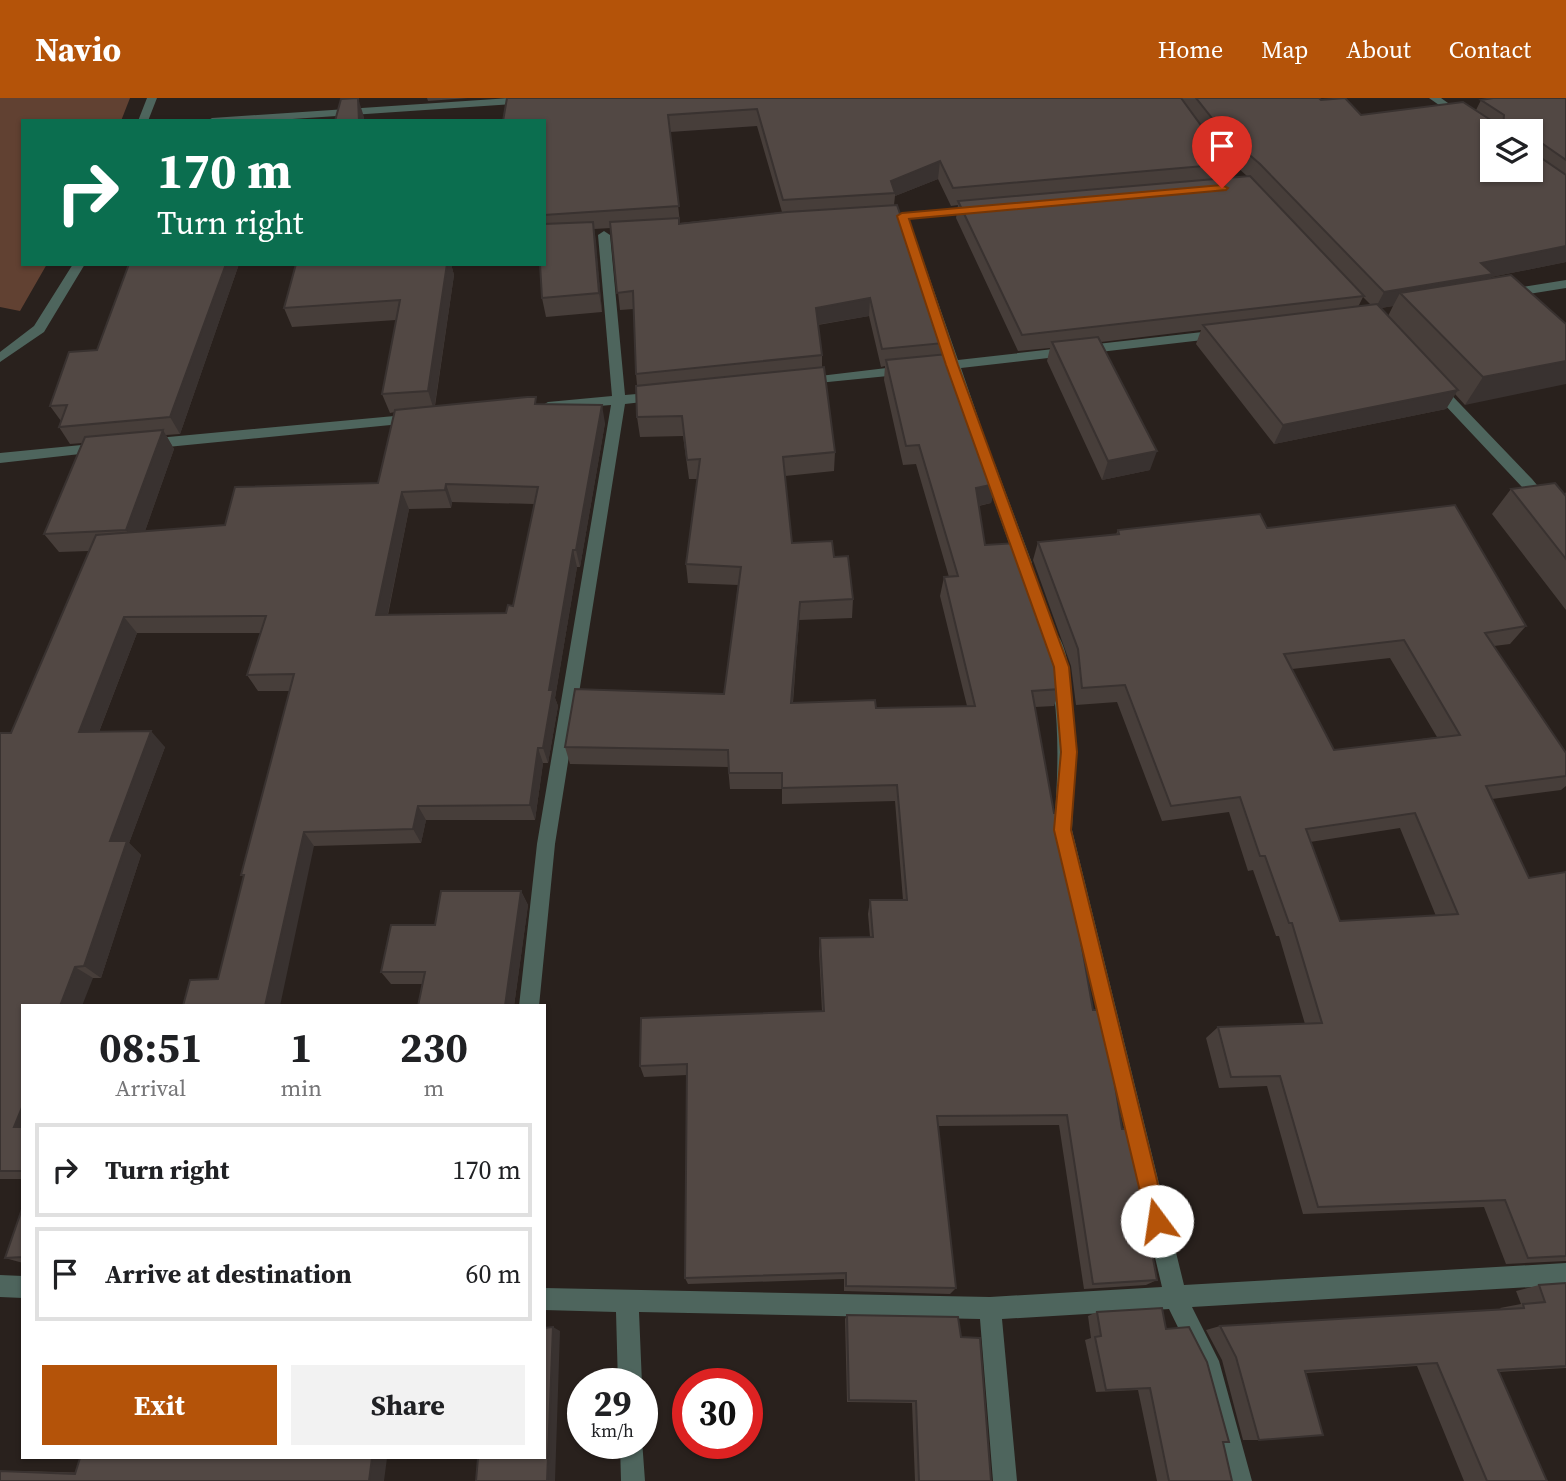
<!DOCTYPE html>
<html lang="en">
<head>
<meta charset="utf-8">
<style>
  :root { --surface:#fff; --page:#f2f2f2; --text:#202124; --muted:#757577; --line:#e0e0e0; --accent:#b45309 }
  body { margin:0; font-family:"Source Serif 4",serif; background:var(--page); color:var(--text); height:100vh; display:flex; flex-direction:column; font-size:26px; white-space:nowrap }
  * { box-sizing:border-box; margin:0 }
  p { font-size:23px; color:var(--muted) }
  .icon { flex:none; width:38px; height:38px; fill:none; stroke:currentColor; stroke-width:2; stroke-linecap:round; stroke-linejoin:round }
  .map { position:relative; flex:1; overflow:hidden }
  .sheet { position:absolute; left:21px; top:906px; width:525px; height:455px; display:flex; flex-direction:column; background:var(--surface); border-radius:0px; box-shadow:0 2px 5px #0004 }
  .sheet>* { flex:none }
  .banner { position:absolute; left:21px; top:21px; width:525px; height:147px; border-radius:0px; box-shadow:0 2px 5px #0004; background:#0b6e4f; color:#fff; overflow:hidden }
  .fabs { position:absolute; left:1480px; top:21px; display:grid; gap:14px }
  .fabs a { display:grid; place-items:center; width:63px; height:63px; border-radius:0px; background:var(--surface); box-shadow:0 2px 5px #0004; font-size:35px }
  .speed { position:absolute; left:567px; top:1270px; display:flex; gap:14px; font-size:35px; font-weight:700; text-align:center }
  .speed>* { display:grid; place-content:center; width:91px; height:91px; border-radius:50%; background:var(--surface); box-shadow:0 2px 5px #0004; line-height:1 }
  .speed small { font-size:18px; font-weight:400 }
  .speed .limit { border:10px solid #d22; background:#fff; color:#111 }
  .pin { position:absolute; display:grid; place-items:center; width:60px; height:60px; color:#fff; margin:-72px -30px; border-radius:50% 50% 50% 0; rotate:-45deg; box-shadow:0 0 7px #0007 }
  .pin .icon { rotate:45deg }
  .me { position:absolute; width:77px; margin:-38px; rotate:346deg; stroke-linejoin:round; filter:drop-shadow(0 0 5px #0008) }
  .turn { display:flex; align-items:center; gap:24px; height:147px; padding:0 21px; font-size:32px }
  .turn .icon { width:91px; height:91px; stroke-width:2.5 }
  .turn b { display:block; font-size:49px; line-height:60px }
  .eta { display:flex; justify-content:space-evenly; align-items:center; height:119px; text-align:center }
  .eta b { font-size:42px; font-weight:700; line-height:49px }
  .cta { display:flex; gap:14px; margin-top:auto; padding:14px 21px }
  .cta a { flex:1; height:80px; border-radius:0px; background:var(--accent); color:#fff; font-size:28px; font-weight:700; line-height:80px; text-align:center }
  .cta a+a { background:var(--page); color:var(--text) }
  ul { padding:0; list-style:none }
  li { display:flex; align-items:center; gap:21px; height:94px; margin:0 14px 10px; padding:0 7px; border:4px solid var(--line); border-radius:0px }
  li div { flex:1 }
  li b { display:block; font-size:26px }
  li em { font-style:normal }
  header { display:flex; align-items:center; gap:42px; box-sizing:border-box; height:98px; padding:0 35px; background:var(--accent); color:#fff }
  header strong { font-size:33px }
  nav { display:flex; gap:38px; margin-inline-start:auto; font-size:24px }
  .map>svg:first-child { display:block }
  .green { fill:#614132 }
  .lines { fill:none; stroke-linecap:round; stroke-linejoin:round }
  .minor { fill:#4e655d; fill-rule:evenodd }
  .wall { fill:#473e3a; fill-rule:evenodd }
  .shaded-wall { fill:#393230 }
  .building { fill:#524844; stroke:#393230; stroke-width:2; fill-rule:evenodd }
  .route { fill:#b45309; stroke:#753606; stroke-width:2 }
</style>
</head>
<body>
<header>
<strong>Navio</strong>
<nav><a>Home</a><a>Map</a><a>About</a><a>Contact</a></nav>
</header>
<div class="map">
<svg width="1566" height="1383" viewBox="0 0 1566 1383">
  <rect width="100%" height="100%" fill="#29211d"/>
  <!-- green -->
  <path class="green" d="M 0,0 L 130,0 L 121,23 L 23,23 L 23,166 L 47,166 L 20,213 L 0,209 Z"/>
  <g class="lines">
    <!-- minor -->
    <path class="minor" d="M 147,0 L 157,0 L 148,23 L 138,23 Z
      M 510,0 L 562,0 L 557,3 L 263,23 L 207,23 L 212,20 Z
      M 1429,0 L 1441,0 L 1493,37 L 1493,45 Z
      M 979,109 L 983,110 L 983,114 L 909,121 L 958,262 L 1220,232 L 1226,236 L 1220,240 L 961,270 L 984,337 L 977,342 L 970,337 L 948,272 L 798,287 L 796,284 L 803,280 L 945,263 L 898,122 L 886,119 L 892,116 Z
      M 604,133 L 610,137 L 625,297 L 660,294 L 667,298 L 660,302 L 625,306 L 555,746 L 539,908 L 519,908 L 537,746 L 611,307 L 548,312 L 541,308 L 548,304 L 612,298 L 598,137 Z
      M 73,166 L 85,166 L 44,234 L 0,264 L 0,254 L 34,228 Z
      M 1566,182 L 1566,190 L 1504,200 L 1498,196 L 1504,192 Z
      M 1433,282 L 1438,283 L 1532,381 L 1566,422 L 1566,437 L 1561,436 L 1522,389 L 1428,289 L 1428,283 Z
      M 416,316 L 423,321 L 421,324 L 147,351 L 140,346 L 147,341 Z
      M 102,345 L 107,347 L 107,353 L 0,365 L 0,355 Z
      M 988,361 L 995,366 L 1032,465 L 1029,469 L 1024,471 L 1016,465 L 981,366 Z
      M 1050,531 C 1082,541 1074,701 1072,732 L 1184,1187 L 1566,1165 L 1566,1187 L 1192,1209 L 1219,1263 L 1252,1383 L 1228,1383 L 1196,1266 L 1169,1211 L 1002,1221 L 1017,1383 L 993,1383 L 980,1221 L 639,1214 L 642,1286 L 618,1286 L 616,1214 L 544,1212 L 544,1190 L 990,1199 L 1162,1189 L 1054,732 C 1059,665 1061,602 1042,537 Z
      M 0,1177 L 23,1178 L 23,1200 L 0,1199 Z
      M 642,1342 L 645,1383 L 621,1383 L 620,1346 L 642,1346 Z"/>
  </g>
  <!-- wall -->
  <path class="wall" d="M 427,0 L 468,0 L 428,3 Z
    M 507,0 L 1319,0 L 1321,2 L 1361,17 L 1476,12 L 1481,2 L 1566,0 L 1566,164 L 1491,179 L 1490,181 L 1566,226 L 1465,307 L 1455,296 L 1446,311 L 1274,346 L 1196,246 L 1201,232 L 1101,244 L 1150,372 L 1102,382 L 1047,263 L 1050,250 L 1018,253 L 956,120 L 958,107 L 951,108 L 938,81 L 895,98 L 894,107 L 944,245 L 942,257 L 995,386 L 991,405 L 979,408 L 985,447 L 1060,591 L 1054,608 L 1035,609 L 1054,715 L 1093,912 L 1157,1182 L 1146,1187 L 1084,1191 L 1059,1027 L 938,1028 L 956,1190 L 950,1196 L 844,1193 L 844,1181 L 688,1186 L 685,1180 L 687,977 L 644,979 L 640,968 L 822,913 L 819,853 L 820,840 L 870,839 L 868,816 L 870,802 L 903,802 L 895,703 L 782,706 L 782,691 L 730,691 L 728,669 L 570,666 L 565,649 L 724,596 L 738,487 L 688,485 L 686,466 L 697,381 L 689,381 L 683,338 L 640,339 L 637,319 L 637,287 L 636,276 L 634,211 L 620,212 L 611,130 L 594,131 L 602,214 L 546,219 L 542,200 L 544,166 L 544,23 ZM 757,28 L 782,114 L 680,125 L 670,34 ZM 1237,69 L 1247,78 L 1248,79 L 1233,80 ZM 1363,199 L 1371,207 L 1358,209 ZM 1393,208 L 1388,218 L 1381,210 ZM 869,218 L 881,269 L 885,268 L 884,282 L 903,367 L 916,366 L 949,479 L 944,479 L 940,498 L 967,608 L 876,610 L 793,605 L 799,522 L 852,520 L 853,501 L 834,459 L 792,445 L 785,378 L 834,373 L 835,354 L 822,269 L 822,257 L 818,227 Z
    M 129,166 L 239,166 L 180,336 L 166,337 L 174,351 L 145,433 L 225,427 L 378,385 L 395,314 L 390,315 L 382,296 L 396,222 L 292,229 L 284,210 L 296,166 L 451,166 L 454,177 L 435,308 L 537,306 L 605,325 L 580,469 L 577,469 L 555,600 L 558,608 L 548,665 L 543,665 L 535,722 L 426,722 L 421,745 L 314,748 L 218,881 L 244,779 L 241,777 L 290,593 L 258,593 L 247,577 L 261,535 L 137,535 L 99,634 L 165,649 L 129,745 L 141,757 L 101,880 L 93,880 L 23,908 L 23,1081 L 0,1081 L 0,635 L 11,635 L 89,453 L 59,454 L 44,436 L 83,345 L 70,346 L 59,329 L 61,323 L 50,308 L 97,252 ZM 452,404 L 534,406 L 513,508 L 506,515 L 388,517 L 409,411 L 451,410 Z
    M 1511,391 L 1565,396 L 1566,394 L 1566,512 L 1492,416 Z
    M 1267,430 L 1526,528 L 1510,546 L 1494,548 L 1566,655 L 1566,688 L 1561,692 L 1492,701 L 1529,780 L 1566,774 L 1566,1163 L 1506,1166 L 1484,1109 L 1303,1116 L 1267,988 L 1219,990 L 1206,940 L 1218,929 L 1305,926 L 1279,838 L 1276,838 L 1253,772 L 1248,773 L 1229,714 L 1162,723 L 1117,604 L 1076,607 L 1071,568 L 1033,462 L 1038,444 L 1116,436 L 1118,432 ZM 1390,560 L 1437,639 L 1334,652 L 1292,571 ZM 1400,730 L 1436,818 L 1340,823 L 1310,744 Z
    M 521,793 L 528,807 L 514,908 L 418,908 L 422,886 L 391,886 L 381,874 L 435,827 Z
    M 23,1108 L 23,1165 L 5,1160 Z
    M 1566,1185 L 1566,1270 L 1498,1274 L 1547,1383 L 1464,1383 L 1417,1268 L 1306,1275 L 1259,1342 L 1243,1342 L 1222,1262 L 1206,1232 L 1220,1228 L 1501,1211 L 1500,1210 L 1521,1206 L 1516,1193 L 1539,1187 Z
    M 1097,1214 L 1166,1231 L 1223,1344 L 1232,1383 L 1157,1383 L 1138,1292 L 1096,1294 L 1085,1242 L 1091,1240 L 1088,1218 Z
    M 847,1217 L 961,1239 L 991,1383 L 915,1383 L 912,1305 L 847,1304 L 845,1221 Z
    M 0,1373 L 23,1373 L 384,1383 L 0,1383 Z"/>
  <!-- shaded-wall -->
  <path class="shaded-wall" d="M 358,0 L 364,19 L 364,23 L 359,23 Z
    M 940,63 L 938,81 L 895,98 L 895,95 L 891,83 Z
    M 593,124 L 596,143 L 602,214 L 599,195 Z
    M 1566,148 L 1566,164 L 1491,179 L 1482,193 L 1400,195 L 1393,208 L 1375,211 L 1384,194 L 1481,165 Z
    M 226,166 L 239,166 L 180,336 L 170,319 Z
    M 447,166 L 451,166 L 454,177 L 434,312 L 428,293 Z
    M 870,200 L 869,218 L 815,227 L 816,210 Z
    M 1566,263 L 1566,286 L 1465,307 L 1483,279 Z
    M 1458,292 L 1446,311 L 1274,346 L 1283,327 Z
    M 602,307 L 605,325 L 580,469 L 576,452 Z
    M 163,332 L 174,351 L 139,450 L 126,432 Z
    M 1157,353 L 1150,372 L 1102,382 L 1108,363 Z
    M 446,386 L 452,404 L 451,410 L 445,392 Z
    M 995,386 L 991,405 L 972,409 L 976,390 Z
    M 402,394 L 409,411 L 384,534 L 376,517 Z
    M 573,452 L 577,469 L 555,600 L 558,608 L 548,665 L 543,650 L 549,592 Z
    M 800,504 L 799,522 L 791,622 L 791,605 Z
    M 124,519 L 137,535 L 93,649 L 79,634 Z
    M 151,633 L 165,649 L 129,745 L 141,757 L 101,880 L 84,868 L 110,743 Z
    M 538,650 L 543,665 L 535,722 L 530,707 Z
    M 418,708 L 426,722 L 421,745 L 413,731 Z
    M 304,734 L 314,748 L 280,908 L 265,908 Z
    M 521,793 L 528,807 L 514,908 L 505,908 Z
    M 75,869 L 93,880 L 82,908 L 60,908 Z
    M 23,1007 L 23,1033 L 14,1029 Z
    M 553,1229 L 560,1233 L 555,1383 L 547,1383 Z
    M 372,1360 L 387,1360 L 384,1383 L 369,1383 Z"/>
  <!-- building -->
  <path class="building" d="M 358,0 L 359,23 L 335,23 L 341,1 Z
    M 507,0 L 1181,0 L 1211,41 L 1238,65 L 953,90 L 940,63 L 891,83 L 895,95 L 783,102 L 757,11 L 668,17 L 679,108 L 544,117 L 544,23 L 503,23 Z
    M 1196,0 L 1319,0 L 1321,2 L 1345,0 L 1361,17 L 1463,4 L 1503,30 L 1504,17 L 1481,2 L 1493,0 L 1566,0 L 1566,62 L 1543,46 L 1539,47 L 1537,57 L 1566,77 L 1566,148 L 1481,165 L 1493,176 L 1384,194 L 1260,66 L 1223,34 ZM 1493,33 L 1531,33 L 1531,72 L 1493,72 Z
    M 1250,78 L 1364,198 L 1022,237 L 958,103 Z
    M 897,107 L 944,245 L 882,251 L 870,200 L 816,210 L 822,257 L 636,276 L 633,193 L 617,195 L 610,124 L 679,120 L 679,126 L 787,114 Z
    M 593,124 L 599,195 L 542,200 L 540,166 L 544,166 L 544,126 Z
    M 129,166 L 226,166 L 170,319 L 59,329 L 67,307 L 50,308 L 69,254 L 97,252 Z
    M 296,166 L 447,166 L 428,293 L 382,296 L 400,202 L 284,210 Z
    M 1511,177 L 1566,226 L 1566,263 L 1483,279 L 1400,195 Z
    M 1377,206 L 1458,292 L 1283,327 L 1203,227 Z
    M 1098,239 L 1157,353 L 1108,363 L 1052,244 Z
    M 948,256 L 995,386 L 976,390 L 985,447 L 1017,445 L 1056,552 L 1060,591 L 1032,593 L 1054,715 L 1058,715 L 1061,730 L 1093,912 L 1103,912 L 1122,1031 L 1129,1031 L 1157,1182 L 1093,1186 L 1067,1017 L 937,1018 L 956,1190 L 846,1188 L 846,1175 L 685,1180 L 687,966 L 640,968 L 641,920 L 824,913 L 820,840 L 873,839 L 870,802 L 907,802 L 897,687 L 782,690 L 782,675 L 729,675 L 728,652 L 565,649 L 575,591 L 724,596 L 741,469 L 686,466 L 700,361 L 687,362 L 682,318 L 637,319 L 636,288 L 824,269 L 835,354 L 783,359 L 792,445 L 832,443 L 834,459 L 848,458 L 853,501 L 800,504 L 791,605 L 875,602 L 876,610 L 975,608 L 944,479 L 958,478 L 919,347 L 906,348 L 886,262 Z
    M 527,299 L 536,299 L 535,306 L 602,307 L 576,452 L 573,452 L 549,592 L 553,592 L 543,650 L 538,650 L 530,707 L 418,708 L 413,731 L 304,734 L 265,908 L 183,908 L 190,882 L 218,881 L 244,777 L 241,777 L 294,576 L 247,577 L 266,518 L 124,519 L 79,634 L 151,633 L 110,743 L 127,743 L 84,868 L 75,869 L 60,908 L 23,908 L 23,1007 L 14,1029 L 23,1029 L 23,1073 L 0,1073 L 0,635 L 11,635 L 96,437 L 225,427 L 235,389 L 378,385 L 395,312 ZM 446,386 L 538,389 L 513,508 L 508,507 L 506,515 L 376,517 L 402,394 L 445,392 Z
    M 163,332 L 126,432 L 44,436 L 85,339 Z
    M 1555,385 L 1566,398 L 1566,461 L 1511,391 Z
    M 1455,407 L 1526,528 L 1485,535 L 1566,655 L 1566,678 L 1486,688 L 1529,780 L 1566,774 L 1566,1158 L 1528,1160 L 1505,1102 L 1318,1109 L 1280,978 L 1231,979 L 1218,929 L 1322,925 L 1292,825 L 1289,825 L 1265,758 L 1260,758 L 1240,699 L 1171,708 L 1125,587 L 1082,590 L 1078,551 L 1038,444 L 1119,436 L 1118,432 L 1260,416 L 1267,430 ZM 1404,542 L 1460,637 L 1334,652 L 1284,556 ZM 1415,715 L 1458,816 L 1340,823 L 1306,731 Z
    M 441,793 L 521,793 L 505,908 L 418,908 L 425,874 L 381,874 L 391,827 L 435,827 Z
    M 23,1108 L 23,1159 L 5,1160 Z
    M 1566,1185 L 1566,1268 L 1498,1272 L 1547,1383 L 1487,1383 L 1437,1265 L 1305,1273 L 1323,1337 L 1259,1342 L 1236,1259 L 1220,1228 L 1524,1210 L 1523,1206 L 1545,1204 L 1539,1187 Z
    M 1162,1210 L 1166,1231 L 1189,1229 L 1207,1264 L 1229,1344 L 1223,1344 L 1232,1383 L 1169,1383 L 1150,1290 L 1106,1292 L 1095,1239 L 1101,1238 L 1097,1214 Z
    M 847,1217 L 958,1219 L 961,1239 L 980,1240 L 991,1383 L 919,1383 L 916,1303 L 849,1302 Z
    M 553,1229 L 547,1383 L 476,1383 L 478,1360 L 544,1360 L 544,1230 Z
    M 80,1360 L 372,1360 L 369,1383 L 0,1383 L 0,1373 L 75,1376 Z"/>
  <!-- route -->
  <path class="route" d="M 1222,87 L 1228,90 L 1226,92 L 909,121 L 958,267 L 1069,569 L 1077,654 L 1071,732 L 1167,1123 L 1165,1130 L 1157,1133 L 1150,1130 L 1147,1123 L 1054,732 L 1061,654 L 1054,569 L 946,267 L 897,118 L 902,115 Z"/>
</svg>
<div class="fabs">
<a><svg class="icon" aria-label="layers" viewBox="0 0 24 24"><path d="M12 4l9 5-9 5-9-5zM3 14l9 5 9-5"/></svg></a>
</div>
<div class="speed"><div>29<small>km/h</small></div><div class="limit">30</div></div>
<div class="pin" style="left:1222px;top:90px;background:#d93025"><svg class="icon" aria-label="arrive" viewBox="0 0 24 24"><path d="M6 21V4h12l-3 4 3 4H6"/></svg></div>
<svg class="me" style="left:1157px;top:1123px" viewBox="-20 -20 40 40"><circle r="19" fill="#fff"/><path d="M0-13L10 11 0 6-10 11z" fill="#b45309"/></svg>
<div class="banner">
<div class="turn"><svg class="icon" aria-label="right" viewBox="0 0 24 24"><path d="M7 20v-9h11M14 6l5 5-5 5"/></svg><div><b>170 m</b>Turn right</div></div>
</div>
<section class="sheet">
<div class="eta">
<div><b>08:51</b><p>Arrival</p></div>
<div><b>1</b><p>min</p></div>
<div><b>230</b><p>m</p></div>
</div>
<ul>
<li><svg class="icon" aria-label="right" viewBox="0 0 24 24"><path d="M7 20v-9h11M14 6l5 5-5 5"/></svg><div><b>Turn right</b></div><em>170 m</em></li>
<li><svg class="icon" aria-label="arrive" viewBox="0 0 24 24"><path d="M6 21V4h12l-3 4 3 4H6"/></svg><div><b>Arrive at destination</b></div><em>60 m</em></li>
</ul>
<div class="cta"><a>Exit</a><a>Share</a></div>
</section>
</div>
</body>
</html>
